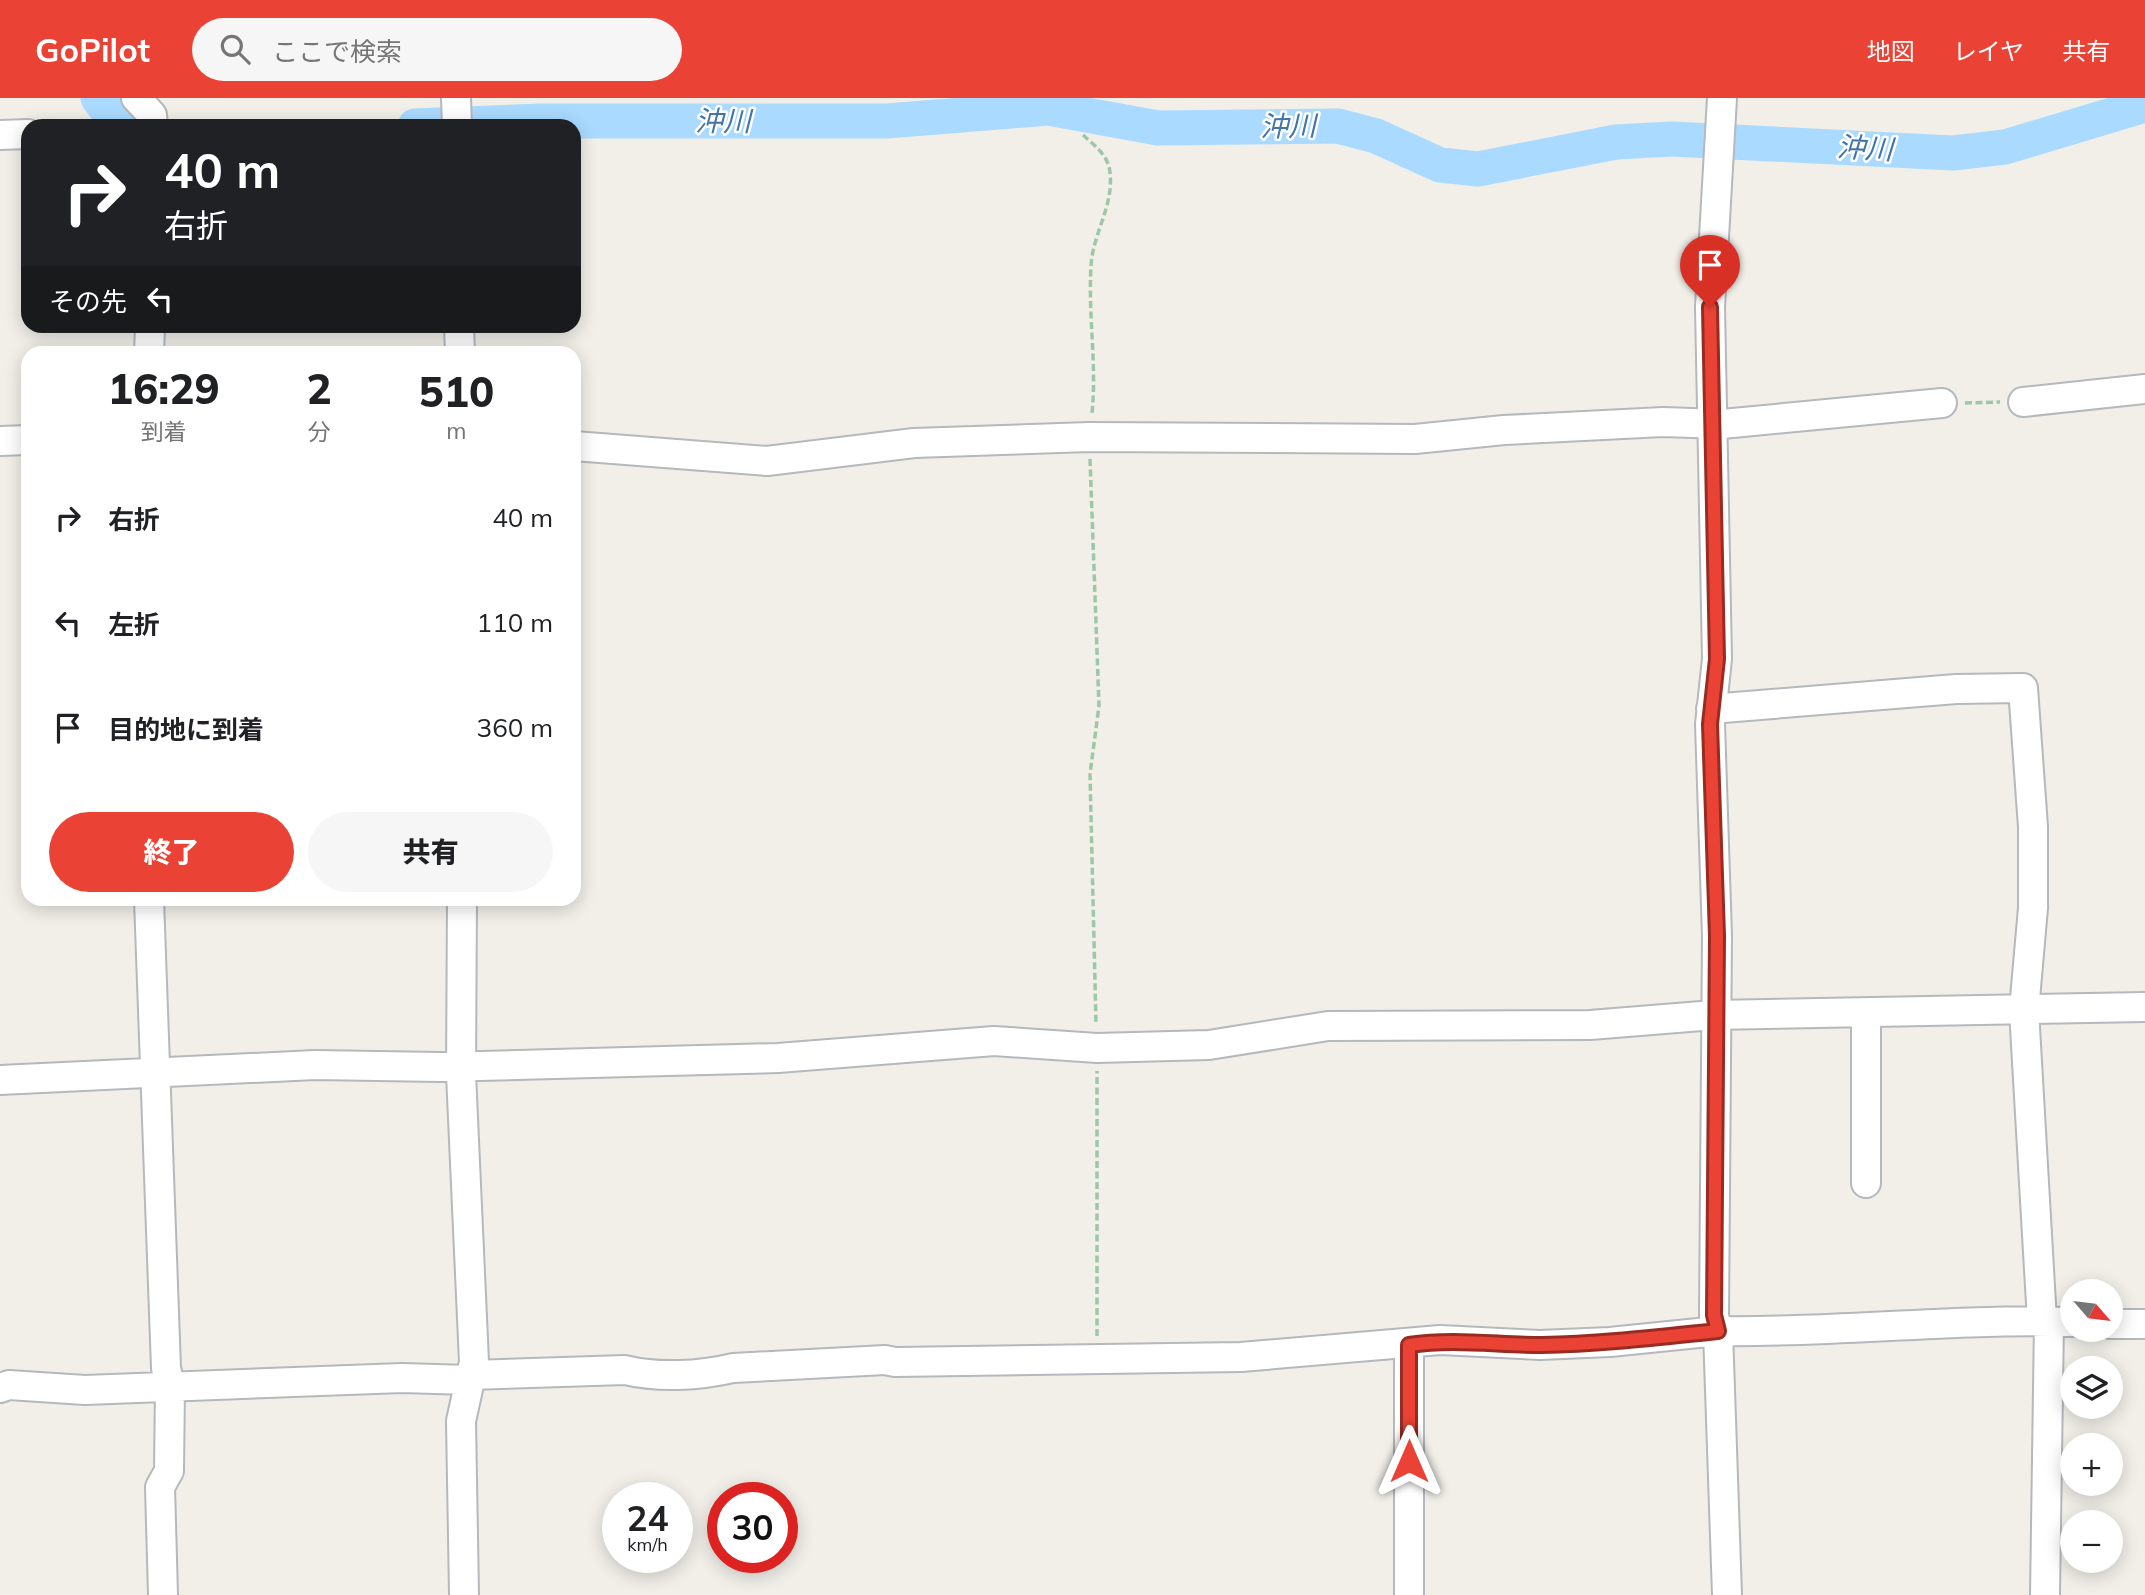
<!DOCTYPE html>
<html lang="ja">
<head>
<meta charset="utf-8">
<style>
  :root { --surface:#fff; --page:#f6f6f6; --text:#202124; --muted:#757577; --accent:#ea4335 }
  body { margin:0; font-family:Mulish,"Noto Sans JP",sans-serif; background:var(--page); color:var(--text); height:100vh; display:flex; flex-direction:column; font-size:26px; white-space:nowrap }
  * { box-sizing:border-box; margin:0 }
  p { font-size:23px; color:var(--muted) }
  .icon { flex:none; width:38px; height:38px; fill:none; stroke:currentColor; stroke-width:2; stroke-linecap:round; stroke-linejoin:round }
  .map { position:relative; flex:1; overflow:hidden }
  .drawer { position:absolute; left:21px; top:248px; width:560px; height:560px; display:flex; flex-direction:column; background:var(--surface); border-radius:21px; box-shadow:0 4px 18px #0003 }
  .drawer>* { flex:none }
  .top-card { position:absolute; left:21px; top:21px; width:560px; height:214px; border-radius:21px; box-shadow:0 4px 18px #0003; background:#202124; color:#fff; overflow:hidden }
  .needle { width:46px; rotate:118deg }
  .tools { position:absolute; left:2060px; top:1181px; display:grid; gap:14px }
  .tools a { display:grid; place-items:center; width:63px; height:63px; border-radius:50%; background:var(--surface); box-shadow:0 4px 18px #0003; font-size:35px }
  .speed { position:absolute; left:602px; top:1384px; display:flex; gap:14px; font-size:35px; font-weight:700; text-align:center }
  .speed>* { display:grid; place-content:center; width:91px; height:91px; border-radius:50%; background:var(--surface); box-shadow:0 4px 18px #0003; line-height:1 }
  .speed small { font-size:18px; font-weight:400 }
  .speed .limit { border:10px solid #d22; background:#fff; color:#111 }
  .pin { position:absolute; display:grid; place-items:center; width:60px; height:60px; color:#fff; margin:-72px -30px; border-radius:50% 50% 50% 0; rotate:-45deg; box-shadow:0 0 7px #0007 }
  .pin .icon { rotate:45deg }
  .me { position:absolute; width:77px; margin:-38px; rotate:0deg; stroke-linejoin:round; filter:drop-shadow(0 0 5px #0008) }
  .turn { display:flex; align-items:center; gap:24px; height:147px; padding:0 28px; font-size:32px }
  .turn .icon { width:91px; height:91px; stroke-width:2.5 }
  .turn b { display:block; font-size:49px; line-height:60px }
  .then { display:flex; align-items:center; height:66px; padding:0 28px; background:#0003; gap:14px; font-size:26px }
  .eta { display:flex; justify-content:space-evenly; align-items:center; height:119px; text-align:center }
  .eta b { font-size:42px; font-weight:800; line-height:49px }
  .button { display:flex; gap:14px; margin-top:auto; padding:14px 28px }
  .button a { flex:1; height:80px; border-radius:42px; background:var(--accent); color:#fff; font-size:28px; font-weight:800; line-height:80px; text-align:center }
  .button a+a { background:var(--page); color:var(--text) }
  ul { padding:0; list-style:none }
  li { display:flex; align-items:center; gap:21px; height:105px; padding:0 28px }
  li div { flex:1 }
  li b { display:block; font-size:26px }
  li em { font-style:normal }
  header { display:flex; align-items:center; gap:42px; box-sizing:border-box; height:98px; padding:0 35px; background:var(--accent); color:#fff }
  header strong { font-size:33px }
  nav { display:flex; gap:38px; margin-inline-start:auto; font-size:24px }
  .search { width:490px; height:63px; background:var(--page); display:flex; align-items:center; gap:18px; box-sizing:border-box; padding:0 24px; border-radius:38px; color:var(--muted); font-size:26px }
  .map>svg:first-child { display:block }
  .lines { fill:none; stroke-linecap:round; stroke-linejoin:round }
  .stream { stroke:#aadaff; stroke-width:6 }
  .river { stroke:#aadaff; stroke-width:35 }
  .minor-casing { stroke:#b5b8bc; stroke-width:32 }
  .path { stroke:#9cc7a9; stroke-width:3.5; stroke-dasharray:7 3.5; stroke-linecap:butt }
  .minor { stroke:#fff; stroke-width:28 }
  .route-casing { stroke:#982c22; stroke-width:18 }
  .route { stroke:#ea4335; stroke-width:12 }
  .labels { text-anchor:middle; stroke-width:5; stroke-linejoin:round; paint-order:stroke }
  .water-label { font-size:28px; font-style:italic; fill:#4174aa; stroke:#fff }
</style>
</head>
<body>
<header>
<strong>GoPilot</strong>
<div class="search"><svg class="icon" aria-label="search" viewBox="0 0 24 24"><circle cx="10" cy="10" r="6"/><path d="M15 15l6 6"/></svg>ここで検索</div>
<nav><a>地図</a><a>レイヤ</a><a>共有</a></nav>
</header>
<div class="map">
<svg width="2145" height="1497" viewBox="0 0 2145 1497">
  <rect width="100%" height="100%" fill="#f1efe8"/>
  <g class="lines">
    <!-- stream -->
    <path class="stream" d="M 2076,1233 L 2104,1234"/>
    <!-- river -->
    <path class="river" d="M 98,0 L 104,8 L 133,28
      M 415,28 L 540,23 L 887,23 L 1048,10 L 1158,30 L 1338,28 L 1376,38 L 1440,67 L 1478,71 L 1616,44 L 1672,41 L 1953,55 L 2005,49 L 2145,7"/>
    <defs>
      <path id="minor" d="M 136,0 L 152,17 L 153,28
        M 456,0 L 457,28
        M 0,37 L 28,36
        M 459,228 L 460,256
        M 149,256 L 150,228
        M 2023,304 L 2145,291
        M 0,343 L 28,342
        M 574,348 L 767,363 L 914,345 L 1089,339 L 1415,341 L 1504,332 L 1663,324 L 1722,326 L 1942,305
        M 1711,611 L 1956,591 L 2023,590 L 2033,729 L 2033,810 L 2024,912 L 2042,1223
        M 149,802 L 166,1270 L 170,1287 L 169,1373 L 160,1389 L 163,1497
        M 462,802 L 461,976 L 474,1264 L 461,1323 L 464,1497
        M 1866,916 L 1866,1085
        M 0,982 L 315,967 L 440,969 L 778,960 L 994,943 L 1097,950 L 1209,947 L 1328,928 L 1590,927 L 1714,917 L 2145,909
        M 2110,1226 L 2145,1226
        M 470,1277 L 625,1272 C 658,1280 700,1278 733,1270 L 885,1262 L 895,1264 L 1241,1259 L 1440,1242 L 1540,1247 L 1610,1244 L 1718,1233 L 1714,1218 L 1717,838 L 1710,626 L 1717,561 L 1710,209 L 1722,0
        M 0,1290 L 9,1287 L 85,1292 L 402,1280 L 469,1282
        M 1409,1497 L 1409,1247
        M 1727,1497 L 1718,1233 C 1836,1235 1954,1220 2072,1224
        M 2045,1497 L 2049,1223"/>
    </defs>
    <!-- minor casing -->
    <use href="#minor" class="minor-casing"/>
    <!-- path -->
    <path class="path" d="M 1083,37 C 1095,48 1109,58 1110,75 C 1114,108 1092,137 1091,169 C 1088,218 1097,266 1092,315
      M 1965,305 L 2000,304
      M 1090,361 L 1099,608 L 1090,676 L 1096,926
      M 1097,1238 L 1097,973"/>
    <!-- minor -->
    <use href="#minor" class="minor"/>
  </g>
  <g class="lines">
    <defs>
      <path id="route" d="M 1409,1363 L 1409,1247 C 1454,1240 1497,1247 1542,1247 C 1601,1246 1659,1239 1718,1233 L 1714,1217 L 1717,838 L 1710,626 L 1717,561 L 1710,209"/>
    </defs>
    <!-- route casing -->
    <use href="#route" class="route-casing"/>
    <!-- route -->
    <use href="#route" class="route"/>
  </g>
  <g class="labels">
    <!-- water labels -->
    <g class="water-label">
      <text x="723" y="33">沖川</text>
      <text transform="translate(1288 28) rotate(-1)" y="10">沖川</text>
      <text transform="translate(1865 50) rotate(3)" y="10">沖川</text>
    </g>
  </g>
</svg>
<div class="tools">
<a><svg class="needle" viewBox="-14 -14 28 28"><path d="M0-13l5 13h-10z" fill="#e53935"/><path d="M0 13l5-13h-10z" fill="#757577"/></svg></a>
<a><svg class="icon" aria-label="layers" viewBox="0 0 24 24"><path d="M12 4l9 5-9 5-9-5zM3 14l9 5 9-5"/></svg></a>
<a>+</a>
<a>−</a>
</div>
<div class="speed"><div>24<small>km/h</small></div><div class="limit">30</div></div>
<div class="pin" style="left:1710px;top:209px;background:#d93025"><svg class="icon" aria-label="arrive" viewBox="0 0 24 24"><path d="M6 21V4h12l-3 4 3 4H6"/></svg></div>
<svg class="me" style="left:1409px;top:1363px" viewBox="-20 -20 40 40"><path d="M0-17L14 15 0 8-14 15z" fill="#ea4335" stroke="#fff" stroke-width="4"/></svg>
<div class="top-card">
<div class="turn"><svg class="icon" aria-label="right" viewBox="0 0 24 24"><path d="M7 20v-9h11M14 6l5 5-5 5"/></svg><div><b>40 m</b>右折</div></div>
<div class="then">その先<svg class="icon" aria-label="left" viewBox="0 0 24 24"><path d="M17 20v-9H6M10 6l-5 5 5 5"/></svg></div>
</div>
<section class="drawer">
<div class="eta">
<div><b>16:29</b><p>到着</p></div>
<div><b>2</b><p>分</p></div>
<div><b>510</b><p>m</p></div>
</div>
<ul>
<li><svg class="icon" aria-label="right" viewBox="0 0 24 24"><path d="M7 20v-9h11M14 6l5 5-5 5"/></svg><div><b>右折</b></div><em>40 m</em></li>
<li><svg class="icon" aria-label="left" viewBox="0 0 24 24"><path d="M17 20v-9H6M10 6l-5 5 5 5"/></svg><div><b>左折</b></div><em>110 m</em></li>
<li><svg class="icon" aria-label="arrive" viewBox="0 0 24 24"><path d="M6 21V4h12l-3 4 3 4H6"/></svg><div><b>目的地に到着</b></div><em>360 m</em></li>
</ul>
<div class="button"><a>終了</a><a>共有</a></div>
</section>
</div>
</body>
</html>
